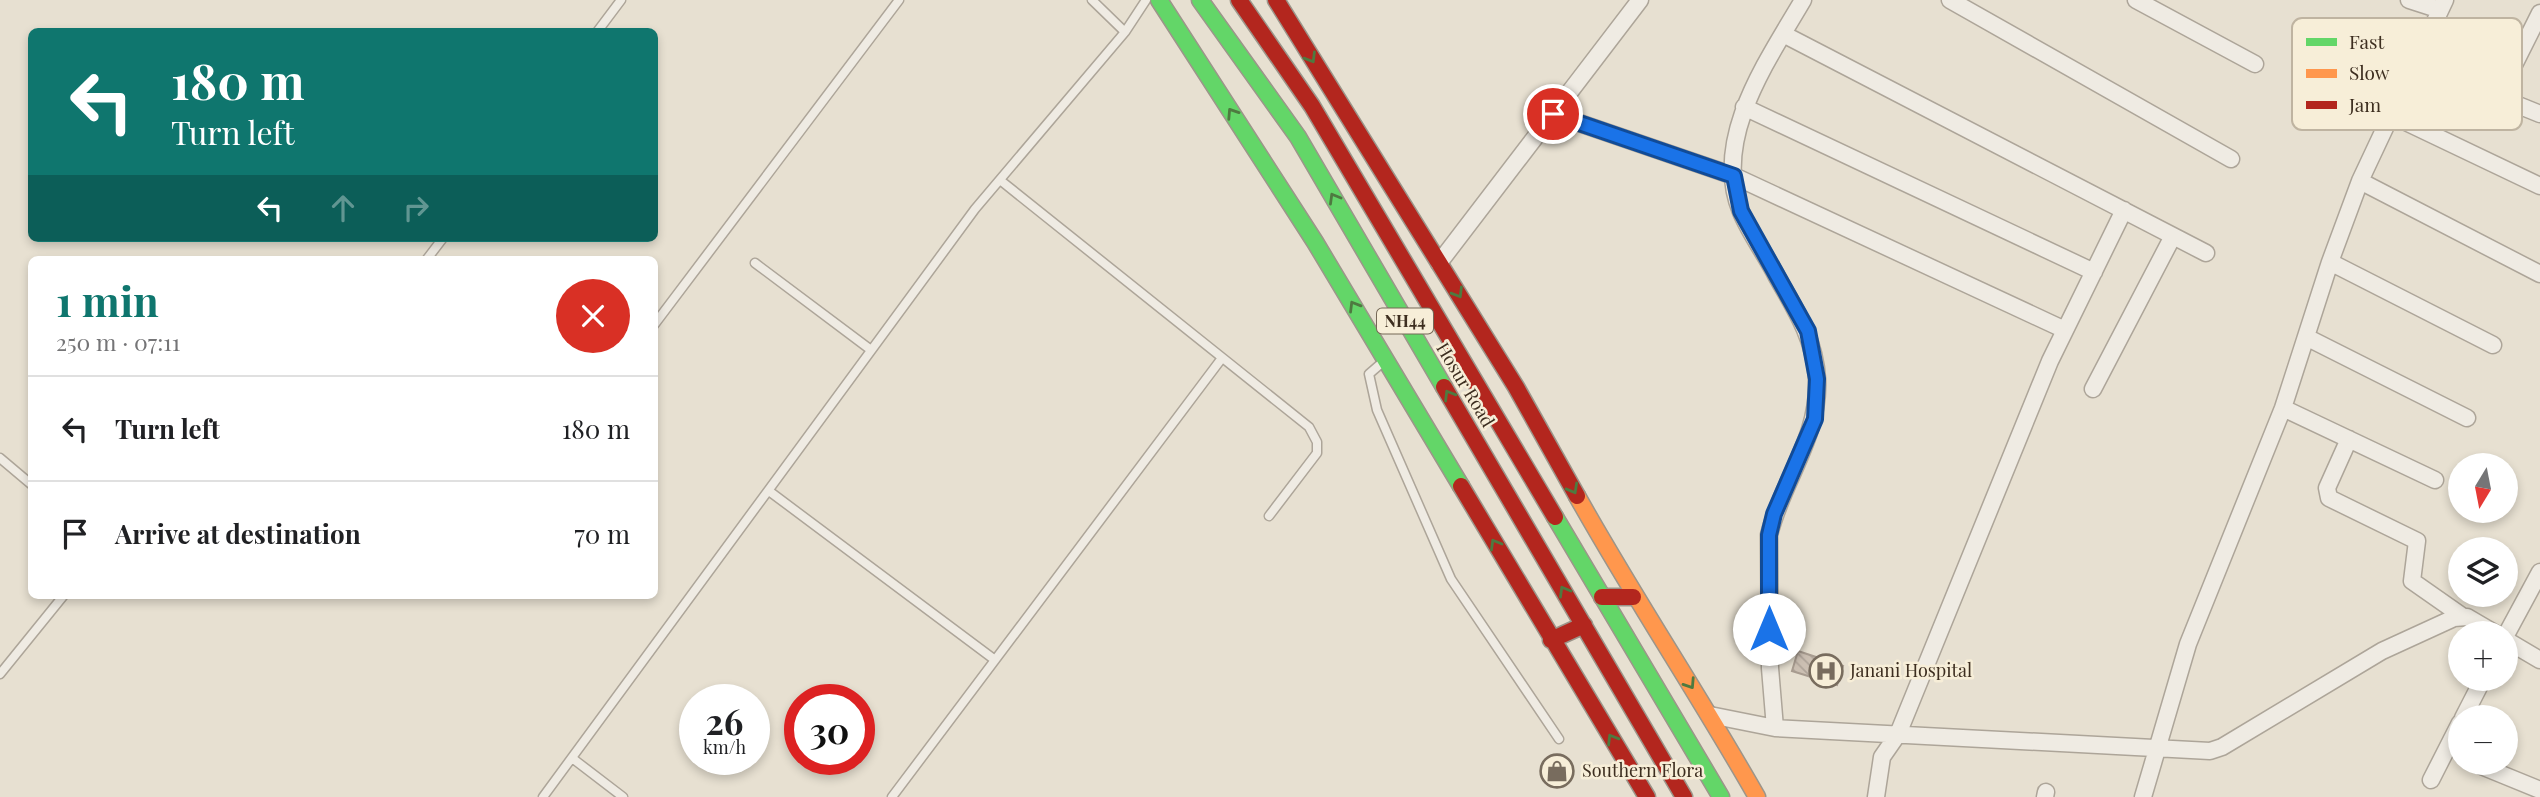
<!DOCTYPE html>
<html lang="en">
<head>
<meta charset="utf-8">
<style>
  :root { --surface:#fff; --page:#f2f2f2; --text:#202124; --muted:#757577; --line:#e0e0e0; --accent:#0f766e }
  body { margin:0; font-family:"Playfair Display",serif; background:var(--page); color:var(--text); height:100vh; display:flex; flex-direction:column; font-size:26px; white-space:nowrap }
  * { box-sizing:border-box; margin:0 }
  p { font-size:23px; color:var(--muted) }
  .icon { flex:none; width:38px; height:38px; fill:none; stroke:currentColor; stroke-width:2; stroke-linecap:round; stroke-linejoin:round }
  .map { position:relative; flex:1; overflow:hidden }
  .details { position:absolute; left:28px; top:256px; width:630px; height:343px; display:flex; flex-direction:column; background:var(--surface); border-radius:10px; box-shadow:0 4px 10px #0003 }
  .details>* { flex:none }
  .banner { position:absolute; left:28px; top:28px; width:630px; height:214px; border-radius:10px; box-shadow:0 4px 10px #0003; background:#0f766e; color:#fff; overflow:hidden }
  .needle { width:46px; rotate:190deg }
  .controls { position:absolute; left:2448px; top:453px; display:grid; gap:14px }
  .controls a { display:grid; place-items:center; width:70px; height:70px; border-radius:50%; background:var(--surface); box-shadow:0 4px 10px #0003; font-size:35px }
  .speed { position:absolute; left:679px; top:684px; display:flex; gap:14px; font-size:35px; font-weight:700; text-align:center }
  .speed>* { display:grid; place-content:center; width:91px; height:91px; border-radius:50%; background:var(--surface); box-shadow:0 4px 10px #0003; line-height:1 }
  .speed small { font-size:18px; font-weight:400 }
  .speed .limit { border:10px solid #d22; background:#fff; color:#111 }
  .pin { position:absolute; display:grid; place-items:center; width:60px; height:60px; color:#fff; margin:-30px; border:4px solid #fff; border-radius:50%; box-shadow:0 2px 7px #0007 }
  .me { position:absolute; width:77px; margin:-38px; rotate:0deg; stroke-linejoin:round; filter:drop-shadow(0 0 5px #0008) }
  .turn { display:flex; align-items:center; gap:24px; height:147px; padding:0 28px; font-size:32px }
  .turn .icon { width:91px; height:91px; stroke-width:2.5 }
  .turn b { display:block; font-size:49px; line-height:60px }
  .lanes { display:flex; align-items:center; height:66px; padding:0 28px; background:#0003; justify-content:center; gap:35px; direction:ltr }
  .lanes .off { opacity:.35 }
  .round { display:grid; place-items:center; flex:none; width:74px; height:74px; border-radius:37px; background:var(--page) }
  .headline { display:flex; align-items:center; justify-content:space-between; height:119px; padding:0 28px }
  h1 { font-size:42px; font-weight:700; line-height:52px; color:var(--accent) }
  ul { padding:0; list-style:none }
  li { display:flex; align-items:center; gap:21px; height:105px; padding:0 28px; border-top:2px solid var(--line) }
  li div { flex:1 }
  li b { display:block; font-size:26px }
  li em { font-style:normal }
  .map>svg:first-child { display:block }
  .building { fill:url(#building-back-hatch); stroke:#a89c90; stroke-width:2 }
  .lines { fill:none; stroke-linecap:round; stroke-linejoin:round }
  .lane-casing { stroke:#ada599; stroke-width:11 }
  .street-casing { stroke:#ada599; stroke-width:19 }
  .fast-casing { stroke:#9c958a; stroke-width:19 }
  .slow-casing { stroke:#9c958a; stroke-width:19 }
  .jam-casing { stroke:#9c958a; stroke-width:19 }
  .lane { stroke:#efebe3; stroke-width:8 }
  .street { stroke:#efebe3; stroke-width:16 }
  .fast { stroke:#63d668; stroke-width:16 }
  .slow { stroke:#ff974d; stroke-width:16 }
  .jam { stroke:#b3261e; stroke-width:16 }
  .oneway { stroke:#4e7a40 }
  .route-casing { stroke:#114b97; stroke-width:18 }
  .route { stroke:#1a73e8; stroke-width:12 }
  .labels { text-anchor:middle; stroke-width:5; stroke-linejoin:round; paint-order:stroke }
  .shield { fill:#f7eed8; stroke:#756857; stroke-width:2 }
  .shield-label { font-size:16px; font-weight:bold; fill:#3d2e20 }
  .street-label { font-size:18px; fill:#3d2e20; stroke:#f7eed8 }
  .poi-label { font-size:18px; fill:#3d2e20; stroke:#f7eed8; text-anchor:start }
  .key { fill:#f7eed8; stroke:#bfb4a1; stroke-width:2 }
  .key-label { font-size:19px; fill:#3d2e20 }
</style>
</head>
<body>
<div class="map">
<svg width="2540" height="797" viewBox="0 0 2540 797">
  <defs>
    <pattern id="building-back-hatch" width="6" height="6" patternUnits="userSpaceOnUse" patternTransform="scale(1.75)"><rect width="6" height="6" fill="#cbbfb2"/><path d="M-1 5l2 2M0 0l6 6M5-1l2 2" fill="none" stroke="#afa499"/></pattern>
  </defs>
  <rect width="100%" height="100%" fill="#e7e0d1"/>
  <!-- building -->
  <path class="building" d="M 1798,651 L 1843,666 L 1837,685 L 1792,671 Z"/>
  <g class="lines">
    <defs>
      <path id="lane" d="M 1092,0 L 1125,32
        M 597,32 L 621,0
        M 1000,180 L 1309,427 L 1317,442 L 1317,453 L 1269,516
        M 427,259 L 443,238
        M 755,263 L 871,350
        M 654,325 L 899,0
        M 1384,361 L 1369,374 L 1377,410 L 1451,579 L 1559,739
        M 0,458 L 32,485
        M 769,491 L 995,660
        M 0,674 L 64,595
        M 572,758 L 623,797
        M 543,797 L 975,209 L 1125,32 L 1146,0
        M 892,797 L 1222,358"/>
      <path id="street" d="M 1950,0 L 2231,159
        M 2136,0 L 2255,64
        M 2409,0 L 2440,10
        M 1783,34 L 2206,253
        M 2414,63 L 2540,114
        M 2498,97 L 2540,13
        M 1744,107 L 2094,272
        M 1553,114 L 1734,176 L 2065,330
        M 2389,114 L 2540,186
        M 2360,181 L 2540,274
        M 2330,262 L 2493,345
        M 1439,263 L 1640,0
        M 2308,338 L 2467,418
        M 2093,389 L 2173,236
        M 2283,408 L 2435,480
        M 2349,439 L 2327,488 L 2329,498 L 2417,541 L 2412,581 L 2462,616
        M 2506,635 L 2540,572
        M 2506,640 L 2540,660
        M 1710,715 L 1775,728 L 2210,751 L 2222,747 L 2382,651 L 2454,618 L 2467,617 L 2496,634
        M 2463,718 L 2483,679
        M 1775,728 L 1770,668 L 1769,535 C 1782,481 1820,437 1817,379 C 1815,340 1796,310 1777,277 C 1766,255 1750,234 1741,212 C 1711,139 1768,60 1803,0
        M 2474,763 L 2540,790
        M 2431,780 L 2460,723
        M 1876,797 L 1882,757 L 1898,734 L 2050,361 L 2124,210
        M 2045,797 L 2046,792
        M 2143,797 L 2188,644 L 2283,408 L 2330,262 L 2360,181 L 2445,0"/>
      <path id="fast" d="M 1159,0 L 1315,242 L 1461,486
        M 1200,0 L 1298,137 L 1444,387
        M 1555,517 L 1721,797"/>
      <path id="slow" d="M 1577,496 C 1634,598 1699,695 1757,797"/>
      <path id="jam" d="M 1239,0 L 1312,106 L 1555,517
        M 1276,0 L 1516,387 L 1577,496
        M 1444,387 L 1684,797
        M 1461,486 L 1647,797
        M 1602,597 L 1633,597
        M 1551,640 L 1584,625"/>
    </defs>
    <!-- lane casing -->
    <use href="#lane" class="lane-casing"/>
    <!-- street casing -->
    <use href="#street" class="street-casing"/>
    <!-- fast casing -->
    <use href="#fast" class="fast-casing"/>
    <!-- slow casing -->
    <use href="#slow" class="slow-casing"/>
    <!-- jam casing -->
    <use href="#jam" class="jam-casing"/>
    <!-- lane -->
    <use href="#lane" class="lane"/>
    <!-- street -->
    <use href="#street" class="street"/>
    <!-- fast -->
    <use href="#fast" class="fast"/>
    <!-- slow -->
    <use href="#slow" class="slow"/>
    <!-- jam -->
    <use href="#jam" class="jam"/>
  </g>
  <!-- one-way arrows -->
  <defs><path id="oneway-chevron" d="M-2-3.5L2.5 0L-2 3.5" fill="none" stroke-width="1.6" stroke-linecap="round" stroke-linejoin="round" transform="scale(1.75)"/></defs>
  <g class="oneway">
    <use href="#oneway-chevron" transform="translate(1311 58) rotate(59)"/>
    <use href="#oneway-chevron" transform="translate(1232 113) rotate(-123)"/>
    <use href="#oneway-chevron" transform="translate(1334 198) rotate(-120)"/>
    <use href="#oneway-chevron" transform="translate(1458 293) rotate(59)"/>
    <use href="#oneway-chevron" transform="translate(1354 306) rotate(-121)"/>
    <use href="#oneway-chevron" transform="translate(1449 395) rotate(-121)"/>
    <use href="#oneway-chevron" transform="translate(1573 489) rotate(61)"/>
    <use href="#oneway-chevron" transform="translate(1495 544) rotate(-120)"/>
    <use href="#oneway-chevron" transform="translate(1564 591) rotate(-120)"/>
    <use href="#oneway-chevron" transform="translate(1690 684) rotate(57)"/>
    <use href="#oneway-chevron" transform="translate(1612 739) rotate(-121)"/>
  </g>
  <g class="lines">
    <defs>
      <path id="route" d="M 1553,114 L 1734,176 L 1741,211 L 1808,331 L 1817,379 L 1815,419 L 1774,514 L 1769,535 L 1769,629"/>
    </defs>
    <!-- route casing -->
    <use href="#route" class="route-casing"/>
    <!-- route -->
    <use href="#route" class="route"/>
  </g>
  <!-- icons -->
  <defs>
    <symbol id="hospital-ring" viewBox="-11 -11 22 22"><circle r="9.5" fill="#f7eed8" stroke="#786c5e" stroke-width="1.5"/><path d="M-5-5h3v3.5h4V-5h3V5h-3V1.5h-4V5h-3Z" fill="#786c5e"/></symbol>
    <symbol id="shop-ring" viewBox="-11 -11 22 22"><circle r="9.5" fill="#f7eed8" stroke="#786c5e" stroke-width="1.5"/><path d="M-5-2.5h2.3a2.7 3.5 0 0 1 5.4 0H5L5.5 6h-11ZM-1.5-2.5h3a1.5 2.3 0 0 0-3 0Z" fill="#786c5e"/></symbol>
  </defs>
  <g fill-rule="evenodd">
    <use href="#hospital-ring" x="1807" y="652" width="38" height="38"/>
    <use href="#shop-ring" x="1538" y="752" width="38" height="38"/>
  </g>
  <g class="labels">
    <!-- shield labels -->
    <rect class="shield" x="1377" y="308.5" width="56" height="25" rx="5"/>
    <g class="shield-label">
      <text x="1405" y="327">NH44</text>
    </g>
    <!-- street labels -->
    <g class="street-label">
      <text transform="translate(1465 385) rotate(59)" y="6">Hosur Road</text>
    </g>
    <!-- poi labels -->
    <g class="poi-label">
      <text x="1850" y="677">Janani Hospital</text>
      <text x="1582" y="777">Southern Flora</text>
    </g>
  </g>
  <!-- legend -->
  <rect x="2292" y="18" width="230" height="112" rx="10" class="key"/>
  <rect x="2306" y="38" width="31" height="8" fill="#63d668"/>
  <rect x="2306" y="69" width="31" height="9" fill="#ff974d"/>
  <rect x="2306" y="101" width="31" height="8" fill="#b3261e"/>
  <g class="key-label">
    <text x="2349" y="49">Fast</text>
    <text x="2349" y="80">Slow</text>
    <text x="2349" y="112">Jam</text>
  </g>
</svg>
<div class="controls">
<a><svg class="needle" viewBox="-14 -14 28 28"><path d="M0-13l5 13h-10z" fill="#e53935"/><path d="M0 13l5-13h-10z" fill="#757577"/></svg></a>
<a><svg class="icon" aria-label="layers" viewBox="0 0 24 24"><path d="M12 4l9 5-9 5-9-5zM3 14l9 5 9-5"/></svg></a>
<a>+</a>
<a>−</a>
</div>
<div class="speed"><div>26<small>km/h</small></div><div class="limit">30</div></div>
<div class="pin" style="left:1553px;top:114px;background:#d93025"><svg class="icon" aria-label="arrive" viewBox="0 0 24 24"><path d="M6 21V4h12l-3 4 3 4H6"/></svg></div>
<svg class="me" style="left:1769px;top:629px" viewBox="-20 -20 40 40"><circle r="19" fill="#fff"/><path d="M0-13L10 11 0 6-10 11z" fill="#1a73e8"/></svg>
<div class="banner">
<div class="turn"><svg class="icon" aria-label="left" viewBox="0 0 24 24"><path d="M17 20v-9H6M10 6l-5 5 5 5"/></svg><div><b>180 m</b>Turn left</div></div>
<div class="lanes"><svg class="icon" aria-label="left" viewBox="0 0 24 24"><path d="M17 20v-9H6M10 6l-5 5 5 5"/></svg><svg class="icon off" aria-label="ahead" viewBox="0 0 24 24"><path d="M12 20V5M6 11l6-6 6 6"/></svg><svg class="icon off" aria-label="right" viewBox="0 0 24 24"><path d="M7 20v-9h11M14 6l5 5-5 5"/></svg></div>
</div>
<section class="details">
<div class="headline"><div><h1>1 min</h1><p>250 m · 07:11</p></div><a class="round" style="background:#d93025;color:#fff"><svg class="icon" aria-label="close" viewBox="0 0 24 24"><path d="M6 6l12 12M18 6L6 18"/></svg></a></div>
<ul>
<li><svg class="icon" aria-label="left" viewBox="0 0 24 24"><path d="M17 20v-9H6M10 6l-5 5 5 5"/></svg><div><b>Turn left</b></div><em>180 m</em></li>
<li><svg class="icon" aria-label="arrive" viewBox="0 0 24 24"><path d="M6 21V4h12l-3 4 3 4H6"/></svg><div><b>Arrive at destination</b></div><em>70 m</em></li>
</ul>
</section>
</div>
</body>
</html>
